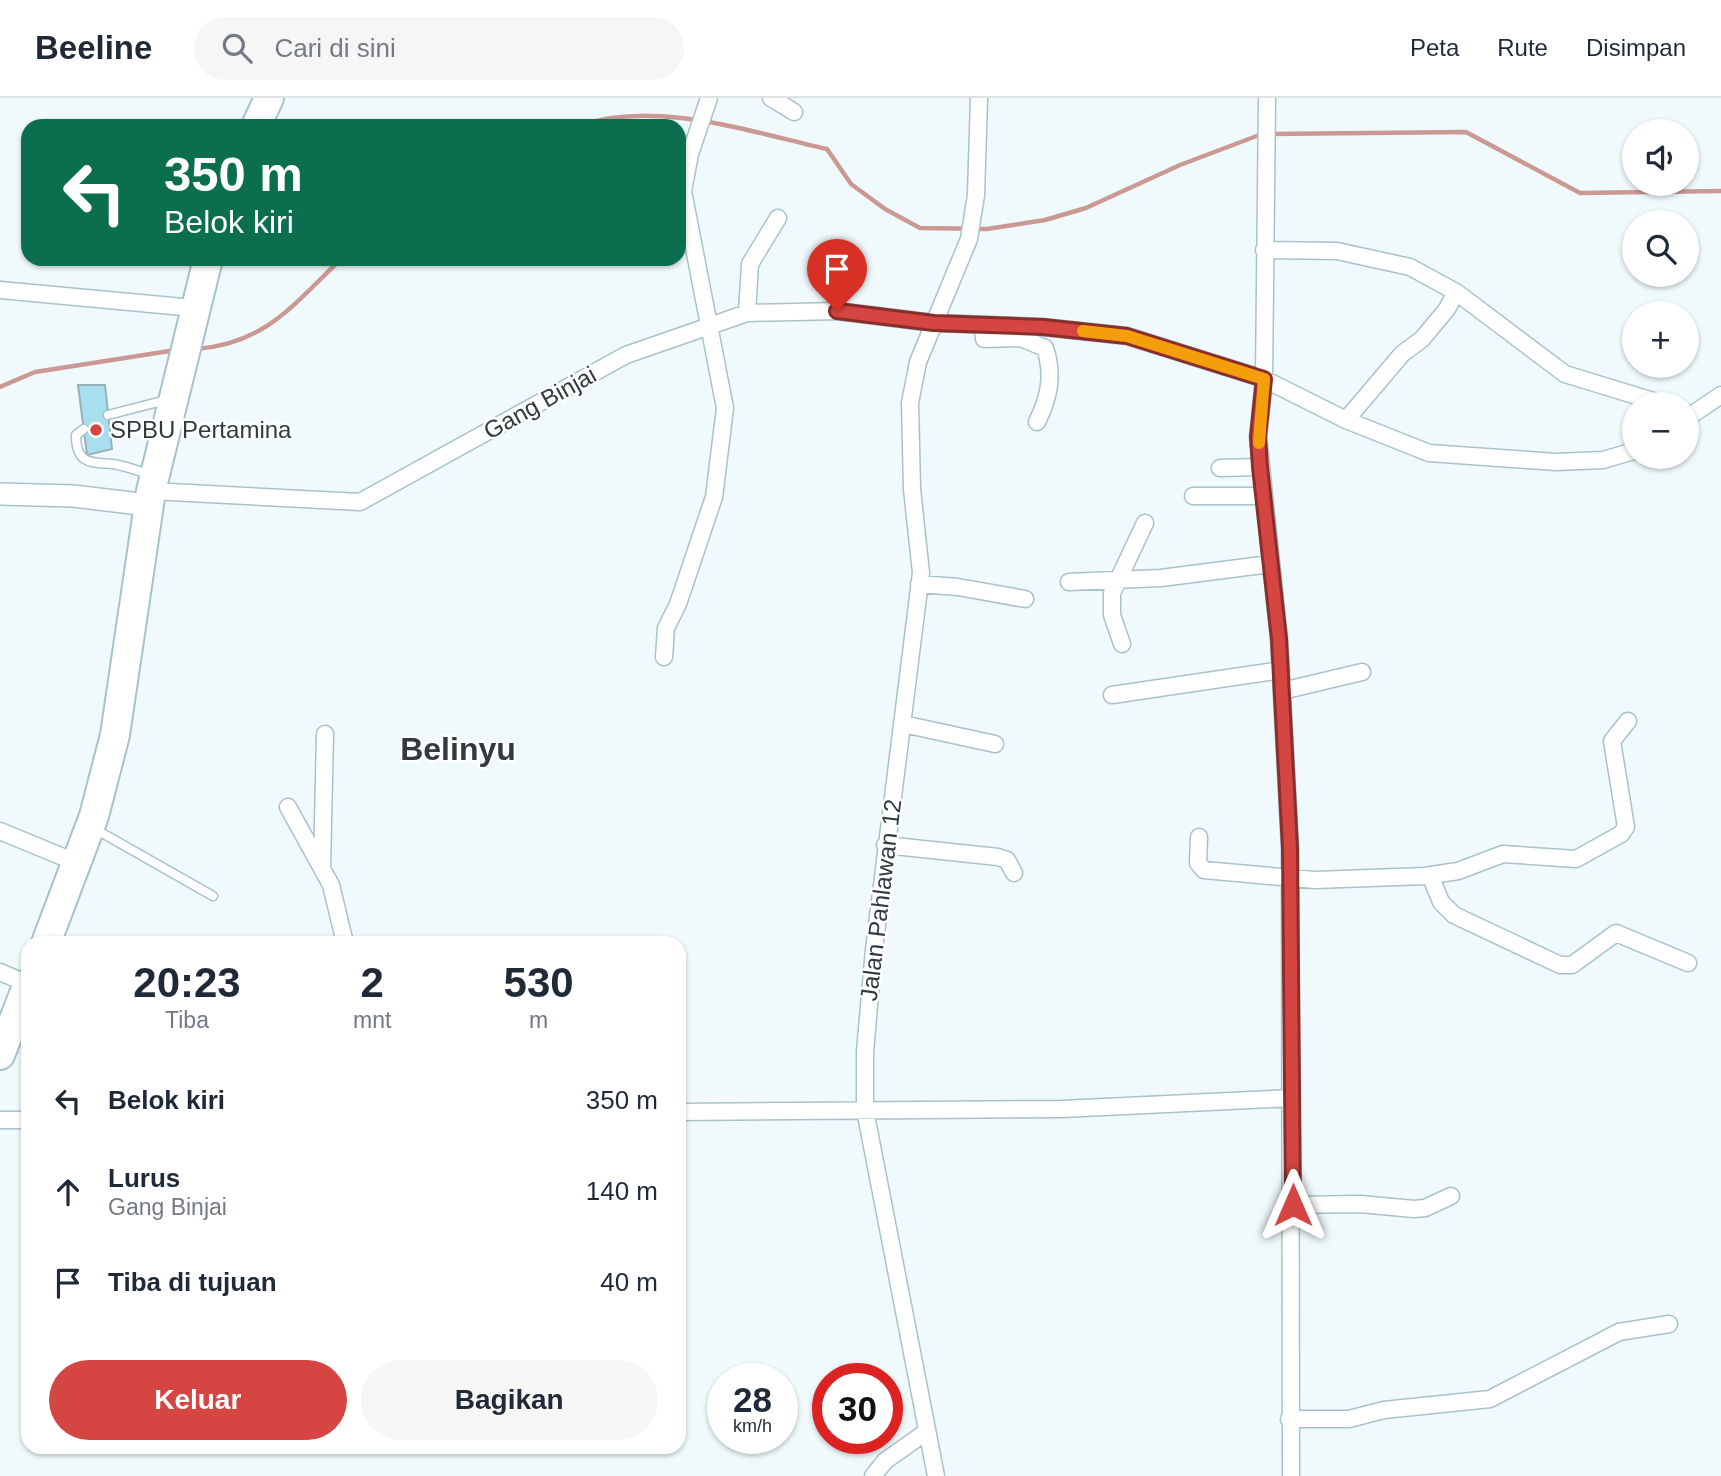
<!DOCTYPE html>
<html lang="id">
<head>
<meta charset="utf-8">
<style>
  :root { --surface:#fff; --page:#f6f6f7; --text:#1f2937; --muted:#747a83; --line:#e0e1e3; --accent:#d54643 }
  body { margin:0; font-family:Helvetica,sans-serif; background:var(--page); color:var(--text); height:100vh; display:flex; flex-direction:column; font-size:26px; white-space:nowrap }
  * { box-sizing:border-box; margin:0 }
  p { font-size:23px; color:var(--muted) }
  .icon { flex:none; width:38px; height:38px; fill:none; stroke:currentColor; stroke-width:2; stroke-linecap:round; stroke-linejoin:round }
  .map { position:relative; flex:1; overflow:hidden }
  .panel { position:absolute; left:21px; top:838px; width:665px; height:518px; display:flex; flex-direction:column; background:var(--surface); border-radius:21px; box-shadow:0 2px 5px #0004 }
  .panel>* { flex:none }
  .banner { position:absolute; left:21px; top:21px; width:665px; height:147px; border-radius:21px; box-shadow:0 2px 5px #0004; background:#0b6e4f; color:#fff; overflow:hidden }
  .controls { position:absolute; left:1622px; top:21px; display:grid; gap:14px }
  .controls a { display:grid; place-items:center; width:77px; height:77px; border-radius:50%; background:var(--surface); box-shadow:0 2px 5px #0004; font-size:35px }
  .speed { position:absolute; left:707px; top:1265px; display:flex; gap:14px; font-size:35px; font-weight:700; text-align:center }
  .speed>* { display:grid; place-content:center; width:91px; height:91px; border-radius:50%; background:var(--surface); box-shadow:0 2px 5px #0004; line-height:1 }
  .speed small { font-size:18px; font-weight:400 }
  .speed .limit { border:10px solid #d22; background:#fff; color:#111 }
  .pin { position:absolute; display:grid; place-items:center; width:60px; height:60px; color:#fff; margin:-72px -30px; border-radius:50% 50% 50% 0; rotate:-45deg; box-shadow:0 0 7px #0007 }
  .pin .icon { rotate:45deg }
  .me { position:absolute; width:77px; margin:-38px; rotate:0deg; stroke-linejoin:round; filter:drop-shadow(0 0 5px #0008) }
  .turn { display:flex; align-items:center; gap:24px; height:147px; padding:0 28px; font-size:32px }
  .turn .icon { width:91px; height:91px; stroke-width:2.5 }
  .turn b { display:block; font-size:49px; line-height:60px }
  .eta { display:flex; justify-content:space-evenly; align-items:center; height:119px; text-align:center }
  .eta b { font-size:42px; font-weight:700; line-height:49px }
  .primary-button { display:flex; gap:14px; margin-top:auto; padding:14px 28px }
  .primary-button a { flex:1; height:80px; border-radius:42px; background:var(--accent); color:#fff; font-size:28px; font-weight:700; line-height:80px; text-align:center }
  .primary-button a+a { background:var(--page); color:var(--text) }
  ul { padding:0; list-style:none }
  li { display:flex; align-items:center; gap:21px; height:91px; padding:0 28px }
  li div { flex:1 }
  li b { display:block; font-size:26px }
  li em { font-style:normal }
  header { display:flex; align-items:center; gap:42px; box-sizing:border-box; height:98px; padding:0 35px; background:var(--surface); border-bottom:2px solid var(--line) }
  header strong { font-size:33px }
  nav { display:flex; gap:38px; margin-inline-start:auto; font-size:24px }
  .search { width:490px; height:63px; background:var(--page); display:flex; align-items:center; gap:18px; box-sizing:border-box; padding:0 24px; border-radius:38px; color:var(--muted); font-size:26px }
  .map>svg:first-child { display:block }
  .lines { fill:none; stroke-linecap:round; stroke-linejoin:round }
  .stream { stroke:#cb9994; stroke-width:4.5 }
  .building { fill:#a7dfee; stroke:#99b2b9; stroke-width:2 }
  .service-casing { stroke:#a8c2c9; stroke-width:11 }
  .minor-casing { stroke:#a8c2c9; stroke-width:19 }
  .tertiary-casing { stroke:#a8c2c9; stroke-width:24 }
  .trunk-casing { stroke:#a8c2c9; stroke-width:32 }
  .service { stroke:#fff; stroke-width:8 }
  .minor { stroke:#fff; stroke-width:16 }
  .tertiary { stroke:#fff; stroke-width:21 }
  .trunk { stroke:#fff; stroke-width:28 }
  .route-casing { stroke:#8a2e2c; stroke-width:18 }
  .route { stroke:#d54643; stroke-width:12 }
  .slow { stroke:#f59e0b; stroke-width:12 }
  .poi-dot { fill:#d54643; stroke:#fff; stroke-width:2.5 }
  .labels { text-anchor:middle; stroke-width:5; stroke-linejoin:round; paint-order:stroke }
  .street-label { font-size:24px; fill:#303b3e; stroke:#fff }
  .poi-label { font-size:24px; fill:#303b3e; stroke:#fff; text-anchor:start }
  .district-label { font-size:32px; font-weight:bold; fill:#303b3e; stroke:#fff }
</style>
</head>
<body>
<header>
<strong>Beeline</strong>
<div class="search"><svg class="icon" aria-label="search" viewBox="0 0 24 24"><circle cx="10" cy="10" r="6"/><path d="M15 15l6 6"/></svg>Cari di sini</div>
<nav><a>Peta</a><a>Rute</a><a>Disimpan</a></nav>
</header>
<div class="map">
<svg width="1721" height="1378" viewBox="0 0 1721 1378">
  <rect width="100%" height="100%" fill="#f0fafd"/>
  <g class="lines">
    <!-- stream -->
    <path class="stream" d="M 579,28 C 654,1 751,34 827,51 L 851,86 L 885,111 L 920,130 L 987,131 L 1045,122 L 1086,110 L 1180,67 L 1262,36
      M 1270,36 L 1466,34 L 1580,95 L 1721,93
      M 196,251 C 265,246 294,206 341,161
      M 0,289 L 35,274 L 176,252"/>
  </g>
  <!-- building -->
  <path class="building" d="M 78,287 L 105,287 L 112,351 L 87,357 Z"/>
  <g class="lines">
    <defs>
      <path id="service" d="M 108,317 L 166,302
        M 84,331 L 76,337 C 76,367 91,364 113,366 C 126,368 139,373 151,377
        M 95,731 L 213,798"/>
      <path id="minor" d="M 771,0 L 794,14
        M 1267,0 L 1264,281 L 1258,339 L 1279,541 L 1290,750 L 1291,1378
        M 1264,152 L 1337,153 L 1410,169 L 1456,194 L 1565,276 L 1663,306
        M 0,192 L 194,210
        M 747,215 L 750,166 L 778,120
        M 983,227 L 984,241 L 1021,240 L 1045,250 C 1054,277 1049,300 1037,324
        M 1687,320 L 1721,297
        M 1346,322 L 1402,256 L 1422,241 L 1447,211 L 1456,194
        M 1220,370 L 1260,369
        M 151,393 L 360,404 L 626,257 L 747,215 L 837,213 L 934,225 L 1043,229 L 1127,238 L 1264,281 L 1346,322 L 1429,355 L 1556,364 L 1603,362 L 1634,353
        M 1193,398 L 1263,398
        M 1069,484 L 1161,480 L 1270,466
        M 919,486 L 958,489 L 1025,501
        M 1122,546 L 1112,517 L 1112,495 L 1145,425
        M 664,559 L 666,530 L 678,506 L 714,399 L 725,310 L 683,93 L 690,56 L 709,0
        M 1282,593 L 1362,574
        M 1112,597 L 1281,572
        M 903,626 L 995,646
        M 288,709 L 331,787 L 345,845
        M 0,733 L 75,764
        M 1199,739 L 1198,765 L 1204,772 L 1315,782 L 1425,778 L 1458,773 L 1503,756 L 1576,761 L 1621,736 L 1626,729 L 1612,643 L 1628,623
        M 885,747 L 998,759 L 1007,762 L 1014,775
        M 322,769 L 325,636
        M 1430,777 L 1441,804 L 1454,817 L 1560,867 L 1572,867 L 1616,835 L 1688,865
        M 0,874 L 28,886
        M 679,1014 L 1062,1011 L 1292,1000
        M 0,1022 L 28,1022
        M 1293,1107 L 1360,1106 L 1414,1111 L 1425,1110 L 1451,1098
        M 1289,1321 L 1349,1321 L 1384,1312 L 1490,1301 L 1619,1234 L 1669,1226
        M 873,1378 L 885,1363 L 926,1334
        M 936,1378 L 865,1012 L 865,954 L 874,851 L 921,475 L 912,391 L 910,305 L 918,264 L 969,141 L 976,97 L 979,0"/>
      <path id="tertiary" d="M 0,396 L 73,398 L 148,407"/>
      <path id="trunk" d="M 256,28 L 269,0
        M 46,845 L 94,718 L 115,637 L 151,393 L 208,161
        M 0,957 L 28,886"/>
    </defs>
    <!-- service casing -->
    <use href="#service" class="service-casing"/>
    <!-- minor casing -->
    <use href="#minor" class="minor-casing"/>
    <!-- tertiary casing -->
    <use href="#tertiary" class="tertiary-casing"/>
    <!-- trunk casing -->
    <use href="#trunk" class="trunk-casing"/>
    <!-- service -->
    <use href="#service" class="service"/>
    <!-- minor -->
    <use href="#minor" class="minor"/>
    <!-- tertiary -->
    <use href="#tertiary" class="tertiary"/>
    <!-- trunk -->
    <use href="#trunk" class="trunk"/>
  </g>
  <g class="lines">
    <defs>
      <path id="route" d="M 837,213 L 934,225 L 1043,229 L 1127,238 L 1264,281 L 1258,339 L 1260,369 L 1279,541 L 1290,750 L 1293,1107"/>
    </defs>
    <!-- route casing -->
    <use href="#route" class="route-casing"/>
    <!-- route -->
    <use href="#route" class="route"/>
    <!-- slow -->
    <path class="slow" d="M 1083,233 L 1127,238 L 1264,281 L 1259,345"/>
  </g>
  <!-- markers -->
  <circle class="poi-dot" cx="96" cy="332" r="7"/>
  <g class="labels">
    <!-- street labels -->
    <g class="street-label">
      <text transform="translate(540 305) rotate(-29)" y="8">Gang Binjai</text>
      <text transform="translate(881 802) rotate(-83)" y="8">Jalan Pahlawan 12</text>
    </g>
    <!-- poi labels -->
    <g class="poi-label">
      <text x="110" y="340">SPBU Pertamina</text>
    </g>
    <!-- district labels -->
    <g class="district-label">
      <text x="458" y="662">Belinyu</text>
    </g>
  </g>
</svg>
<div class="controls">
<a><svg class="icon" aria-label="sound" viewBox="0 0 24 24"><path d="M4 9h4l5-4v14l-5-4H4zM17 9q2 3 0 6"/></svg></a>
<a><svg class="icon" aria-label="search" viewBox="0 0 24 24"><circle cx="10" cy="10" r="6"/><path d="M15 15l6 6"/></svg></a>
<a>+</a>
<a>−</a>
</div>
<div class="speed"><div>28<small>km/h</small></div><div class="limit">30</div></div>
<div class="pin" style="left:837px;top:213px;background:#d93025"><svg class="icon" aria-label="arrive" viewBox="0 0 24 24"><path d="M6 21V4h12l-3 4 3 4H6"/></svg></div>
<svg class="me" style="left:1293px;top:1107px" viewBox="-20 -20 40 40"><path d="M0-17L14 15 0 8-14 15z" fill="#d54643" stroke="#fff" stroke-width="4"/></svg>
<div class="banner">
<div class="turn"><svg class="icon" aria-label="left" viewBox="0 0 24 24"><path d="M17 20v-9H6M10 6l-5 5 5 5"/></svg><div><b>350 m</b>Belok kiri</div></div>
</div>
<section class="panel">
<div class="eta">
<div><b>20:23</b><p>Tiba</p></div>
<div><b>2</b><p>mnt</p></div>
<div><b>530</b><p>m</p></div>
</div>
<ul>
<li><svg class="icon" aria-label="left" viewBox="0 0 24 24"><path d="M17 20v-9H6M10 6l-5 5 5 5"/></svg><div><b>Belok kiri</b></div><em>350 m</em></li>
<li><svg class="icon" aria-label="ahead" viewBox="0 0 24 24"><path d="M12 20V5M6 11l6-6 6 6"/></svg><div><b>Lurus</b><p>Gang Binjai</p></div><em>140 m</em></li>
<li><svg class="icon" aria-label="arrive" viewBox="0 0 24 24"><path d="M6 21V4h12l-3 4 3 4H6"/></svg><div><b>Tiba di tujuan</b></div><em>40 m</em></li>
</ul>
<div class="primary-button"><a>Keluar</a><a>Bagikan</a></div>
</section>
</div>
</body>
</html>
